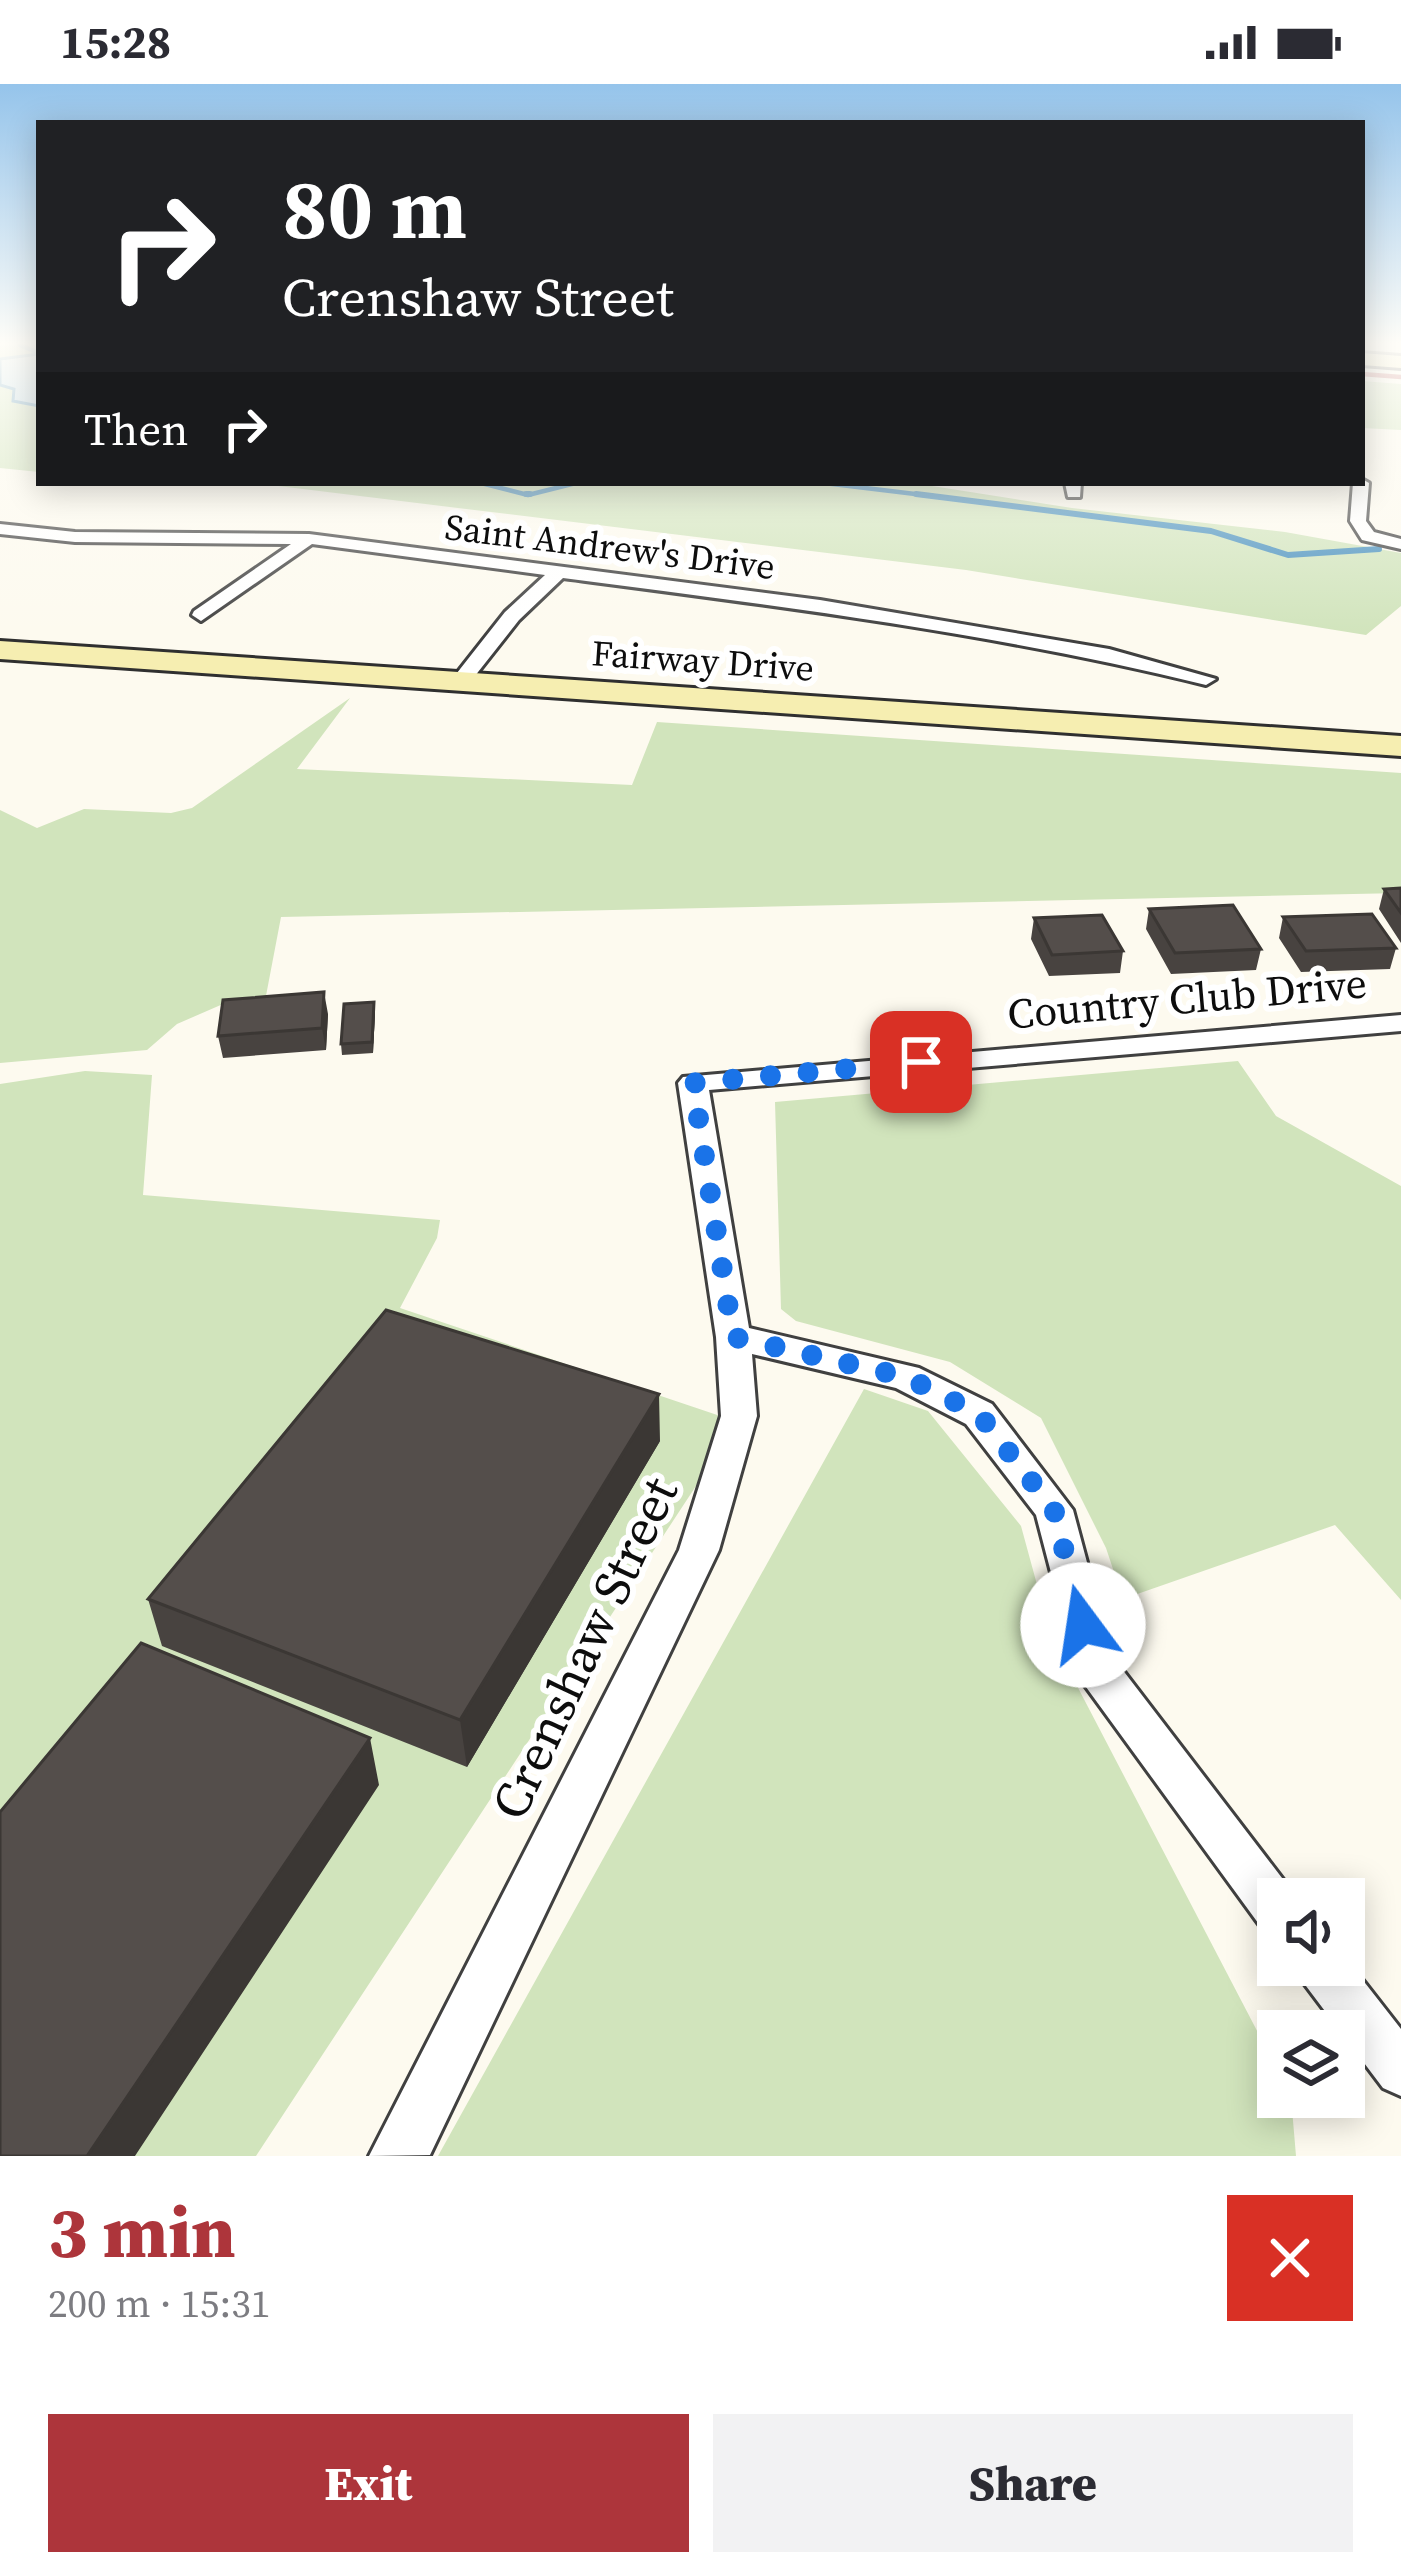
<!DOCTYPE html>
<html lang="en">
<head>
<meta charset="utf-8">
<style>
  :root { --surface:#fff; --page:#f2f2f3; --text:#2b2b33; --muted:#7c7c81; --accent:#ad353b }
  body { margin:0; font-family:"Source Serif 4",serif; background:var(--page); color:var(--text); height:100vh; display:flex; flex-direction:column; font-size:45px; white-space:nowrap }
  * { box-sizing:border-box; margin:0 }
  p { font-size:39px; color:var(--muted) }
  .icon { flex:none; width:66px; height:66px; fill:none; stroke:currentColor; stroke-width:2; stroke-linecap:round; stroke-linejoin:round }
  .map { position:relative; height:2072px; overflow:hidden }
  .panel { display:flex; flex-direction:column; background:var(--surface); flex:1 }
  .panel>* { flex:none }
  .top-card { position:absolute; left:36px; top:36px; width:1329px; height:366px; border-radius:0px; box-shadow:0 6px 30px #0003; background:#202124; color:#fff; overflow:hidden }
  .tools { position:absolute; left:1257px; top:1794px; display:grid; gap:24px }
  .tools a { display:grid; place-items:center; width:108px; height:108px; border-radius:0px; background:var(--surface); box-shadow:0 6px 30px #0003; font-size:60px }
  .pin { position:absolute; display:grid; place-items:center; width:102px; height:102px; color:#fff; margin:-51px; border-radius:24px; box-shadow:0 6px 18px #0006 }
  .me { position:absolute; width:132px; margin:-66px; rotate:346deg; stroke-linejoin:round; filter:drop-shadow(0 0 9px #0008) }
  .turn { display:flex; align-items:center; gap:42px; height:252px; padding:0 48px; font-size:54px }
  .turn .icon { width:156px; height:156px; stroke-width:2.5 }
  .turn b { display:block; font-size:84px; line-height:102px }
  .then { display:flex; align-items:center; height:114px; padding:0 48px; background:#0003; gap:24px; font-size:45px }
  .round { display:grid; place-items:center; flex:none; width:126px; height:126px; border-radius:0px; background:var(--page) }
  .overview { display:flex; align-items:center; justify-content:space-between; height:204px; padding:0 48px }
  h1 { font-size:72px; font-weight:800; line-height:90px; color:var(--accent) }
  .action { display:flex; gap:24px; margin-top:auto; padding:24px 48px }
  .action a { flex:1; height:138px; border-radius:0px; background:var(--accent); color:#fff; font-size:48px; font-weight:800; line-height:138px; text-align:center }
  .action a+a { background:var(--page); color:var(--text) }
  .status { display:flex; justify-content:space-between; align-items:center; height:84px; padding:0 60px; background:var(--surface); direction:ltr }
  .status svg { height:33px; fill:currentColor }
  .map>svg:first-child { display:block }
  .green { fill:#d1e4bc }
  .water { fill:#b9dbef; stroke:#4890be; stroke-width:3 }
  .lines { fill:none; stroke-linecap:round; stroke-linejoin:round }
  .stream-far1 { stroke:#4890be; stroke-width:4.5 }
  .stream { stroke:#4890be; stroke-width:6 }
  .street-casing { stroke:#404040; stroke-width:6 }
  .secondary-casing { stroke:#2f2f2f; stroke-width:6 }
  .street { fill:#fff; fill-rule:evenodd }
  .secondary { fill:#f6eeb1; fill-rule:evenodd }
  .rail { stroke:#ad353b; stroke-width:4.5 }
  .wall { fill:#484340 }
  .shaded-wall { fill:#3b3734 }
  .building { fill:#544e4b; stroke:#3b3734; stroke-width:3 }
  .route { stroke:#1a73e8; stroke-width:21; stroke-dasharray:0 37.8 }
  .labels { text-anchor:middle; stroke-width:12; stroke-linejoin:round; paint-order:stroke }
  .far-street-label { font-size:36px; fill:#0d0d0d; stroke:#fff }
  .street-label { font-size:42px; fill:#0d0d0d; stroke:#fff }
  .near-street-label { font-size:51px; fill:#0d0d0d; stroke:#fff }
</style>
</head>
<body>
<div class="status"><b>15:28</b><svg viewBox="0 0 49 12"><path d="M0 12V9h3v3zM5 12V6h3v6zM10 12V3h3v9zM15 12V0h3v12zM26 1h20v11H26zM47 4h2v5h-2z"/></svg></div>
<div class="map">
<svg width="1401" height="2072" viewBox="0 0 1401 2072">
  <rect width="100%" height="100%" fill="#fdfaef"/>
  <!-- green -->
  <path class="green" d="M 0,261 L 39,261 L 39,388 L 0,384 Z
    M 1362,297 L 1401,300 L 1401,346 L 1362,344 Z
    M 253,399 L 913,399 L 1072,424 L 1285,448 L 1401,469 L 1401,522 L 1366,551 L 966,486 Z
    M 350,614 L 297,685 L 632,701 L 657,638 L 1401,689 L 1401,809 L 281,833 L 265,917 L 223,920 L 177,940 L 147,966 L 0,979 L 0,726 L 37,744 L 84,725 L 171,729 L 192,724 Z
    M 1238,977 L 1276,1032 L 1401,1102 L 1401,1516 L 1335,1441 L 1123,1515 L 1106,1464 L 1041,1334 L 950,1278 L 796,1237 L 781,1225 L 775,1018 Z
    M 85,987 L 152,991 L 143,1111 L 440,1136 L 437,1154 L 400,1224 L 738,1338 L 256,2072 L 0,2072 L 0,1000 Z
    M 864,1305 L 928,1327 L 1021,1442 L 1051,1552 L 1278,1987 L 1278,2013 L 1291,2013 L 1296,2072 L 438,2072 Z"/>
  <!-- water -->
  <path class="water" d="M 39,270 L 39,322 L 13,317 L 14,305 L 0,301 L 0,275 Z"/>
  <g class="lines">
    <!-- stream-far1 -->
    <path class="stream-far1" d="M 20,261 L 39,269
      M 481,399 L 528,411 L 576,399
      M 824,399 L 940,413"/>
    <!-- stream -->
    <path class="stream" d="M 526,410 L 530,410
      M 916,410 L 1211,447 L 1288,471 L 1379,465"/>
    <defs>
      <path id="street" d="M 1362,395 L 1369,399 L 1366,437 L 1374,448 L 1401,455 L 1401,465 L 1362,456 L 1350,437 L 1353,399 L 1362,399 Z
        M 1065,399 L 1081,399 L 1080,413 L 1068,413 Z
        M 0,440 L 75,448 L 309,450 L 820,516 L 1109,565 L 1216,595 L 1206,601 C 995,549 778,522 563,494 L 519,536 L 467,602 L 460,604 L 450,598 L 453,594 L 505,528 L 545,491 L 312,460 L 201,537 L 192,531 L 194,527 L 291,460 L 75,458 L 0,450 Z
        M 1401,931 L 1401,947 L 709,1006 L 749,1244 L 919,1284 L 992,1320 L 1073,1426 L 1112,1572 L 1295,1811 L 1297,1815 L 1278,1815 L 1278,1850 L 1261,1843 L 1078,1592 L 1036,1431 L 966,1340 L 896,1304 L 752,1270 L 757,1332 L 719,1466 L 430,2071 L 369,2072 L 679,1466 L 721,1332 L 716,1253 L 678,999 L 683,993 Z
        M 1344,1872 L 1401,1945 L 1401,2012 L 1383,2004 L 1303,1898 L 1295,1881 L 1344,1881 Z"/>
      <path id="secondary" d="M 1362,269 L 1401,272 L 1401,284 L 1362,281 Z
        M 0,557 L 1401,652 L 1401,672 L 0,575 Z"/>
    </defs>
    <!-- street casing -->
    <use href="#street" class="street-casing"/>
    <!-- secondary casing -->
    <use href="#secondary" class="secondary-casing"/>
    <!-- street -->
    <use href="#street" class="street"/>
    <!-- secondary -->
    <use href="#secondary" class="secondary"/>
    <!-- rail -->
    <path class="rail" d="M 1362,290 L 1401,293"/>
  </g>
  <!-- wall -->
  <path class="wall" d="M 1401,804 L 1401,859 L 1379,825 L 1384,805 Z
    M 1149,825 L 1261,865 L 1256,886 L 1171,890 L 1146,845 Z
    M 1283,833 L 1396,864 L 1390,885 L 1301,888 L 1279,854 Z
    M 1034,834 L 1123,867 L 1120,889 L 1049,892 L 1031,855 Z
    M 374,918 L 375,929 L 373,969 L 342,971 L 341,960 Z
    M 328,930 L 326,966 L 223,974 L 218,952 Z
    M 660,1357 L 467,1683 L 162,1562 L 148,1515 Z"/>
  <!-- shaded-wall -->
  <path class="shaded-wall" d="M 324,908 L 328,930 L 326,966 L 322,944 Z
    M 374,918 L 375,929 L 373,969 L 372,958 Z
    M 659,1310 L 660,1357 L 467,1683 L 460,1636 Z
    M 370,1654 L 379,1701 L 135,2072 L 87,2072 Z"/>
  <!-- building -->
  <path class="building" d="M 1401,804 L 1401,829 L 1384,805 Z
    M 1233,821 L 1261,865 L 1175,869 L 1149,825 Z
    M 1372,830 L 1396,864 L 1306,867 L 1283,833 Z
    M 1102,831 L 1123,867 L 1052,871 L 1034,834 Z
    M 324,908 L 322,944 L 218,952 L 223,916 Z
    M 374,918 L 372,958 L 341,960 L 344,920 Z
    M 386,1226 L 659,1310 L 460,1636 L 148,1515 Z
    M 141,1559 L 370,1654 L 87,2072 L 0,2072 L 0,1728 Z"/>
  <!-- sky -->
  <linearGradient id="sky" x2="0" y2="1"><stop stop-color="#95c4eb"/><stop offset="0.47" stop-color="#fefdf8"/><stop offset="1" stop-color="#fefdf8" stop-opacity="0"/></linearGradient>
  <rect width="1401" height="551" fill="url(#sky)"/>
  <g class="lines">
    <!-- route -->
    <path class="route" d="M 921,978 L 693,999 L 733,1253 L 906,1293 L 979,1330 L 1054,1426 L 1083,1541"/>
  </g>
  <g class="labels">
    <!-- far-street labels -->
    <g class="far-street-label">
      <text transform="translate(610 462) rotate(7)" y="13">Saint Andrew's Drive</text>
      <text transform="translate(703 576) rotate(4)" y="13">Fairway Drive</text>
    </g>
    <!-- street labels -->
    <g class="street-label">
      <text transform="translate(1187 914) rotate(-5)" y="15">Country Club Drive</text>
    </g>
    <!-- near-street labels -->
    <g class="near-street-label">
      <text transform="translate(584 1564) rotate(-65)" y="18">Crenshaw Street</text>
    </g>
  </g>
</svg>
<div class="tools">
<a><svg class="icon" aria-label="sound" viewBox="0 0 24 24"><path d="M4 9h4l5-4v14l-5-4H4zM17 9q2 3 0 6"/></svg></a>
<a><svg class="icon" aria-label="layers" viewBox="0 0 24 24"><path d="M12 4l9 5-9 5-9-5zM3 14l9 5 9-5"/></svg></a>
</div>
<div class="pin" style="left:921px;top:978px;background:#d93025"><svg class="icon" aria-label="arrive" viewBox="0 0 24 24"><path d="M6 21V4h12l-3 4 3 4H6"/></svg></div>
<svg class="me" style="left:1083px;top:1541px" viewBox="-20 -20 40 40"><circle r="19" fill="#fff"/><path d="M0-13L10 11 0 6-10 11z" fill="#1a73e8"/></svg>
<div class="top-card">
<div class="turn"><svg class="icon" aria-label="right" viewBox="0 0 24 24"><path d="M7 20v-9h11M14 6l5 5-5 5"/></svg><div><b>80 m</b>Crenshaw Street</div></div>
<div class="then">Then<svg class="icon" aria-label="right" viewBox="0 0 24 24"><path d="M7 20v-9h11M14 6l5 5-5 5"/></svg></div>
</div>
</div>
<section class="panel">
<div class="overview"><div><h1>3 min</h1><p>200 m · 15:31</p></div><a class="round" style="background:#d93025;color:#fff"><svg class="icon" aria-label="close" viewBox="0 0 24 24"><path d="M6 6l12 12M18 6L6 18"/></svg></a></div>
<div class="action"><a>Exit</a><a>Share</a></div>
</section>
</body>
</html>
